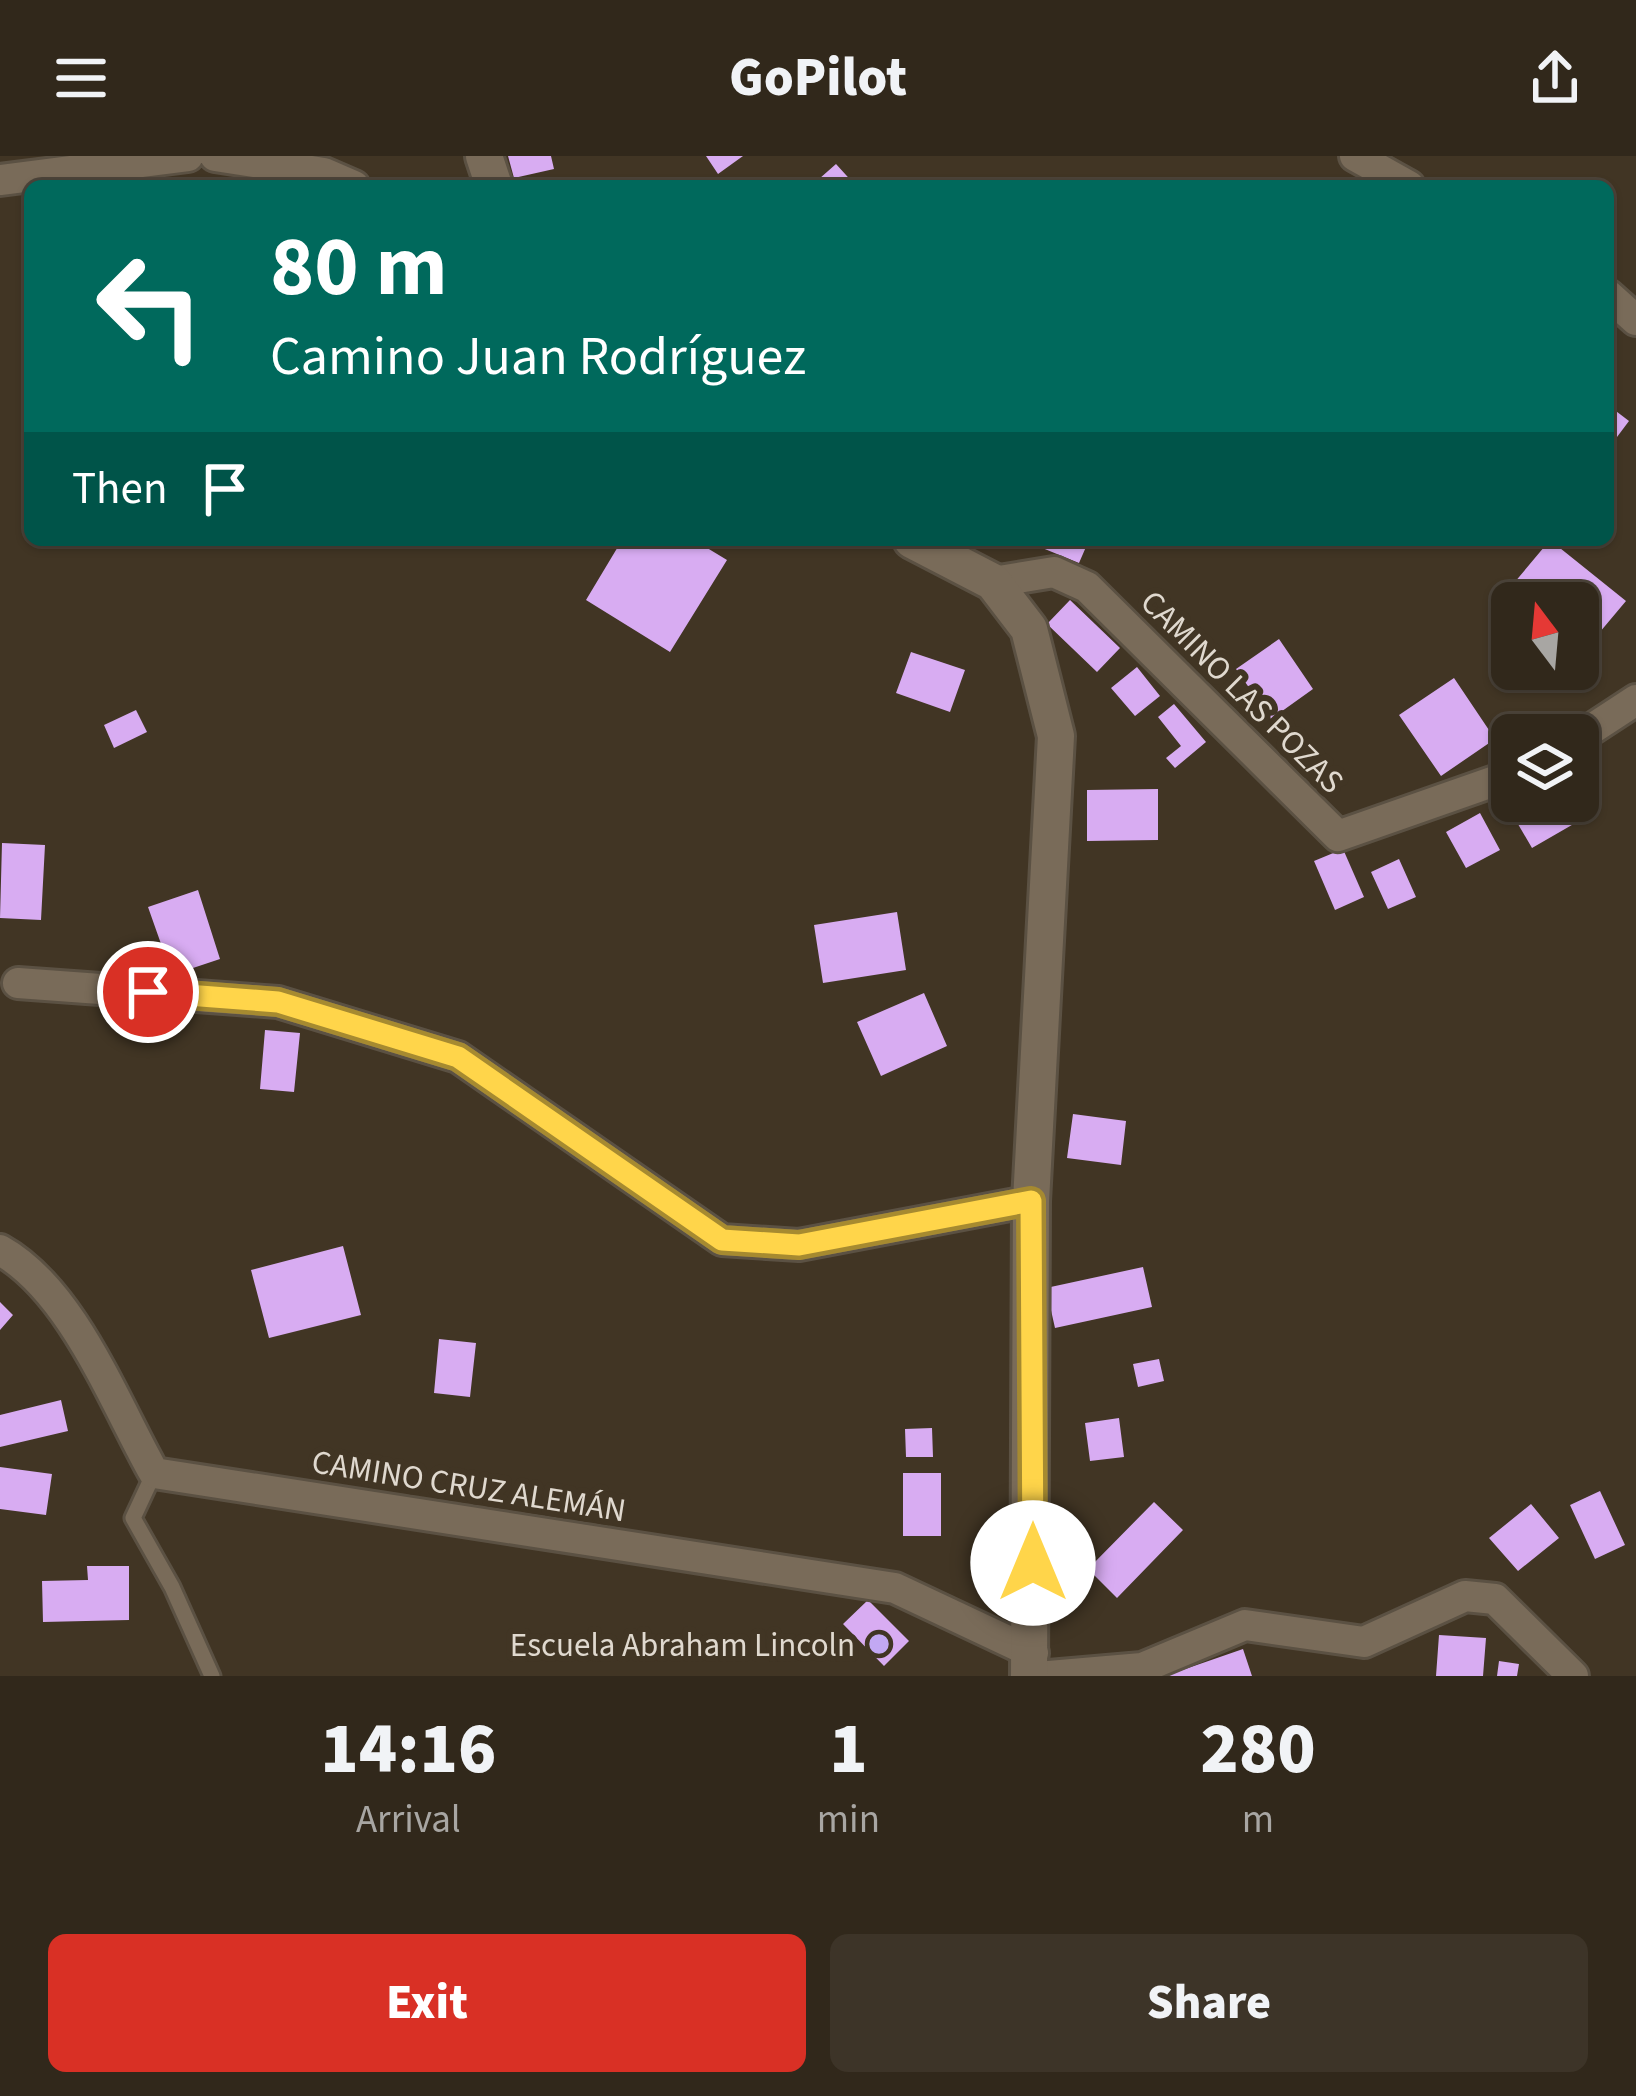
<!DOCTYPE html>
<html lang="en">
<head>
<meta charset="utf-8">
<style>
  :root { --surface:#31281b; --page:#3d3428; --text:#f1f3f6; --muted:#a8a6a3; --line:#4c443a; --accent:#d93025 }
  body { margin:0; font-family:"Source Sans 3",sans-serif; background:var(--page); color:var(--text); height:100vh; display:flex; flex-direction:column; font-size:45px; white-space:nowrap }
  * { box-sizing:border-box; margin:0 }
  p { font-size:39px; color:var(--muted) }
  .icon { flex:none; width:66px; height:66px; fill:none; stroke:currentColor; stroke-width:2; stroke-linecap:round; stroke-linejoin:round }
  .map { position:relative; height:1520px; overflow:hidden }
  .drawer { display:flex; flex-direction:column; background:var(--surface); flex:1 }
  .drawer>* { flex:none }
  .banner { position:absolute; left:24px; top:24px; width:1590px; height:366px; border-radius:18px; box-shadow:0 3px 9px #0004,0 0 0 3px var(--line); background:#00695c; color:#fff; overflow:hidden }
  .needle { width:78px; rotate:344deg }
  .buttons { position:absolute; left:1491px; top:426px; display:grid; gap:24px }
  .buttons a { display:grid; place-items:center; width:108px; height:108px; border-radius:18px; background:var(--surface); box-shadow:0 3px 9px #0004,0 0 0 3px var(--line); font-size:60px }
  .pin { position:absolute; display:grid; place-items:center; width:102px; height:102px; color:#fff; margin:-51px; border:6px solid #fff; border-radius:50%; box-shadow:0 3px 12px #0007 }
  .me { position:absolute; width:132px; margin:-66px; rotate:0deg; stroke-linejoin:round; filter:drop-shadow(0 0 9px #0008) }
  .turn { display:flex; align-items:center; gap:42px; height:252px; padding:0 48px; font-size:54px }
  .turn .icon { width:156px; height:156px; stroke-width:2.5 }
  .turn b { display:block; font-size:84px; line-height:102px }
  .then { display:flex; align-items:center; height:114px; padding:0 48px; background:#0003; gap:24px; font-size:45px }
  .eta { display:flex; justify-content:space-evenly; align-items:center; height:204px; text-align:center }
  .eta b { font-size:72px; font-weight:800; line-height:84px }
  .primary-button { display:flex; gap:24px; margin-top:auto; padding:24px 48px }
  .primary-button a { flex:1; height:138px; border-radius:18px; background:var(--accent); color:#fff; font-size:48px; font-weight:800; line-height:138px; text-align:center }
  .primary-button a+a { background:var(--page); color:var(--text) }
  header { display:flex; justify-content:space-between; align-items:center; height:156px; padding:0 48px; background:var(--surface); font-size:54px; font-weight:800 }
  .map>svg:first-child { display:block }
  .building { fill:#d8acf2 }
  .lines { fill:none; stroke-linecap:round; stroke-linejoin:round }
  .service-casing { stroke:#5b5143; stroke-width:21 }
  .minor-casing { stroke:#5b5143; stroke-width:36 }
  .tertiary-casing { stroke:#5b5143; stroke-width:42 }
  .service { stroke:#796b59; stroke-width:15 }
  .minor { stroke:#796b59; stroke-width:30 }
  .tertiary { stroke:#796b59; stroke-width:36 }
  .route-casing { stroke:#a68a30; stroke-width:30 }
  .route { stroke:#ffd54a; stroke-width:21 }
  .poi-dot { fill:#c2a8f3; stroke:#413524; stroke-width:4.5 }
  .labels { text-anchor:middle; stroke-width:12; stroke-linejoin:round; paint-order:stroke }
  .street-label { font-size:33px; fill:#e0d9cf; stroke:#413524 }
  .poi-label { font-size:33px; fill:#e0d9cf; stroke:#413524; text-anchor:end }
</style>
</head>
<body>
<header><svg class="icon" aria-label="menu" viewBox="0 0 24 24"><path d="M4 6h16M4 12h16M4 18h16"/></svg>GoPilot<svg class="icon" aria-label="share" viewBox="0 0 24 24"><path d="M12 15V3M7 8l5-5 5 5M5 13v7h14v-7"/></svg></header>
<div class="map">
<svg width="1636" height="1520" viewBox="0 0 1636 1520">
  <rect width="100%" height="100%" fill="#413524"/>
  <!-- building -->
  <path class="building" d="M 508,0 L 551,0 L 554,13 L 514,22 Z
    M 706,0 L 743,0 L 718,18 Z
    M 836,8 L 856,30 L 811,30 Z
    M 1608,249 L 1629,265 L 1608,293 Z
    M 622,384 L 694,384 L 727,404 L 670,496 L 586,444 Z
    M 1037,384 L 1089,384 L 1079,407 L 1035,389 Z
    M 1550,384 L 1626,445 L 1589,489 L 1578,479 L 1578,447 L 1539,447 L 1514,427 Z
    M 1070,444 L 1120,492 L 1097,516 L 1047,468 Z
    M 1279,483 L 1313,533 L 1271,563 L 1236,513 Z
    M 911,496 L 965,514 L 950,556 L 896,537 Z
    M 1137,511 L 1160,540 L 1135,560 L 1111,532 Z
    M 1454,522 L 1495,583 L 1441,620 L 1399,559 Z
    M 1174,548 L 1206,586 L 1175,612 L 1166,602 L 1181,590 L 1158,561 Z
    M 136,554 L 147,576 L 114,592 L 104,569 Z
    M 1158,633 L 1158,684 L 1087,685 L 1087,634 Z
    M 1512,642 L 1574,645 L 1584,662 L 1532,692 L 1505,646 Z
    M 1480,657 L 1500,694 L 1466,712 L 1446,676 Z
    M 2,687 L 45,689 L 41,764 L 0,762 Z
    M 1343,693 L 1364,741 L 1335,754 L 1314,705 Z
    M 1399,703 L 1416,741 L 1388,753 L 1371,716 Z
    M 198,734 L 220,803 L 172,819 L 148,751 Z
    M 897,756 L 906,814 L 823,827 L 814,769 Z
    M 924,837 L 947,890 L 881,920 L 857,866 Z
    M 265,874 L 300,877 L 294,936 L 260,933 Z
    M 1073,958 L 1126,965 L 1121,1009 L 1067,1002 Z
    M 343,1090 L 361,1159 L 269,1182 L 251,1114 Z
    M 1143,1111 L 1152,1151 L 1055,1172 L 1046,1132 Z
    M 0,1146 L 13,1159 L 0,1174 Z
    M 439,1183 L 476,1187 L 470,1241 L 434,1237 Z
    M 1159,1203 L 1164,1225 L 1138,1231 L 1133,1208 Z
    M 61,1244 L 68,1275 L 0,1291 L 0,1259 Z
    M 1119,1262 L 1124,1301 L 1090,1305 L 1085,1267 Z
    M 932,1272 L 933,1301 L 906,1301 L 905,1273 Z
    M 0,1311 L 52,1318 L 46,1359 L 0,1353 Z
    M 903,1317 L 941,1317 L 941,1380 L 903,1380 Z
    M 1600,1335 L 1625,1389 L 1595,1403 L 1570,1349 Z
    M 1154,1346 L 1183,1374 L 1117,1442 L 1088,1413 Z
    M 1531,1348 L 1559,1382 L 1518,1415 L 1489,1382 Z
    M 87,1410 L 129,1410 L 129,1464 L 43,1466 L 42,1425 L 88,1424 Z
    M 868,1444 L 909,1485 L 884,1510 L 843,1468 Z
    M 1439,1479 L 1486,1482 L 1483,1520 L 1436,1520 Z
    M 1243,1493 L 1252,1520 L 1168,1520 L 1168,1519 Z
    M 1499,1505 L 1519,1508 L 1517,1520 L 1497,1520 Z"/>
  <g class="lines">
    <defs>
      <path id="service" d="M 154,1317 L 133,1362 L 172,1431 L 212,1520"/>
      <path id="minor" d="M 215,0 L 324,17 L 354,30
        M 1355,0 L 1409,30
        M 0,24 L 188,0
        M 1608,139 L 1636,164
        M 993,426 L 1054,416 L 1087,431 L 1338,680 L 1512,619
        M 1578,582 L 1636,544
        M 18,827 L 278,846 L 458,901 L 722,1084 L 799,1089 L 1031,1045
        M 0,1094 C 72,1134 114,1246 154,1317 L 895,1432 L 1033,1497
        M 1049,1520 L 1142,1512 L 1245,1469 L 1364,1486 L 1465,1440 L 1495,1443 L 1573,1520"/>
      <path id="tertiary" d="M 484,0 L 494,30
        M 912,384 L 993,426 L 1029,473 L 1056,580 L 1031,1045 L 1029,1520"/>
    </defs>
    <!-- service casing -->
    <use href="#service" class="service-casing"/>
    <!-- minor casing -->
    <use href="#minor" class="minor-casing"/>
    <!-- tertiary casing -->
    <use href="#tertiary" class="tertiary-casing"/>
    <!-- service -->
    <use href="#service" class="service"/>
    <!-- minor -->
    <use href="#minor" class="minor"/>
    <!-- tertiary -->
    <use href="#tertiary" class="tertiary"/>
  </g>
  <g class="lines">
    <defs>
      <path id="route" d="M 148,836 L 278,846 L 458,901 L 722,1084 L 799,1089 L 1031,1045 L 1033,1407"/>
    </defs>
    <!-- route casing -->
    <use href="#route" class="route-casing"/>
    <!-- route -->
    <use href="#route" class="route"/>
  </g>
  <!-- markers -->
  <circle class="poi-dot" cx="879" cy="1488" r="12"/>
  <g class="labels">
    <!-- street labels -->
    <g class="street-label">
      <text transform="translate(1243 535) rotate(45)" y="12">CAMINO LAS POZAS</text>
      <text transform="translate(469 1329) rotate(9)" y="12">CAMINO CRUZ ALEMÁN</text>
    </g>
    <!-- poi labels -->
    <g class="poi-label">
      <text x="855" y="1500">Escuela Abraham Lincoln</text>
    </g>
  </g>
</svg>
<div class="buttons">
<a><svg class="needle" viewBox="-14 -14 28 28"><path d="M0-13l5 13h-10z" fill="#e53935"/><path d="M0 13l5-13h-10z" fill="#a8a6a3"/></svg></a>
<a><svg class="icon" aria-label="layers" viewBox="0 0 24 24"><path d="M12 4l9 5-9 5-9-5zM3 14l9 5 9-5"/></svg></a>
</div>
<div class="pin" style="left:148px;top:836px;background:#d93025"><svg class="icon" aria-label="arrive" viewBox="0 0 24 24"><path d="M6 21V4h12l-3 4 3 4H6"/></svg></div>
<svg class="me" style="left:1033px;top:1407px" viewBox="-20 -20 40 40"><circle r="19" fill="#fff"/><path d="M0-13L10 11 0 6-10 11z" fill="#ffd54a"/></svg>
<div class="banner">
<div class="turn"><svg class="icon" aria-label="left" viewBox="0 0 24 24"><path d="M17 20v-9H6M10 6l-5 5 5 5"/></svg><div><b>80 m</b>Camino Juan Rodríguez</div></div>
<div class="then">Then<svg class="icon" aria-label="arrive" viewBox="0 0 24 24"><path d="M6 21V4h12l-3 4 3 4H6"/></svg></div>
</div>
</div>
<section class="drawer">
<div class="eta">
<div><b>14:16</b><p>Arrival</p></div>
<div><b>1</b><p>min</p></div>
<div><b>280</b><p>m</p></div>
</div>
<div class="primary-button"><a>Exit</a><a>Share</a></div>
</section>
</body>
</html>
